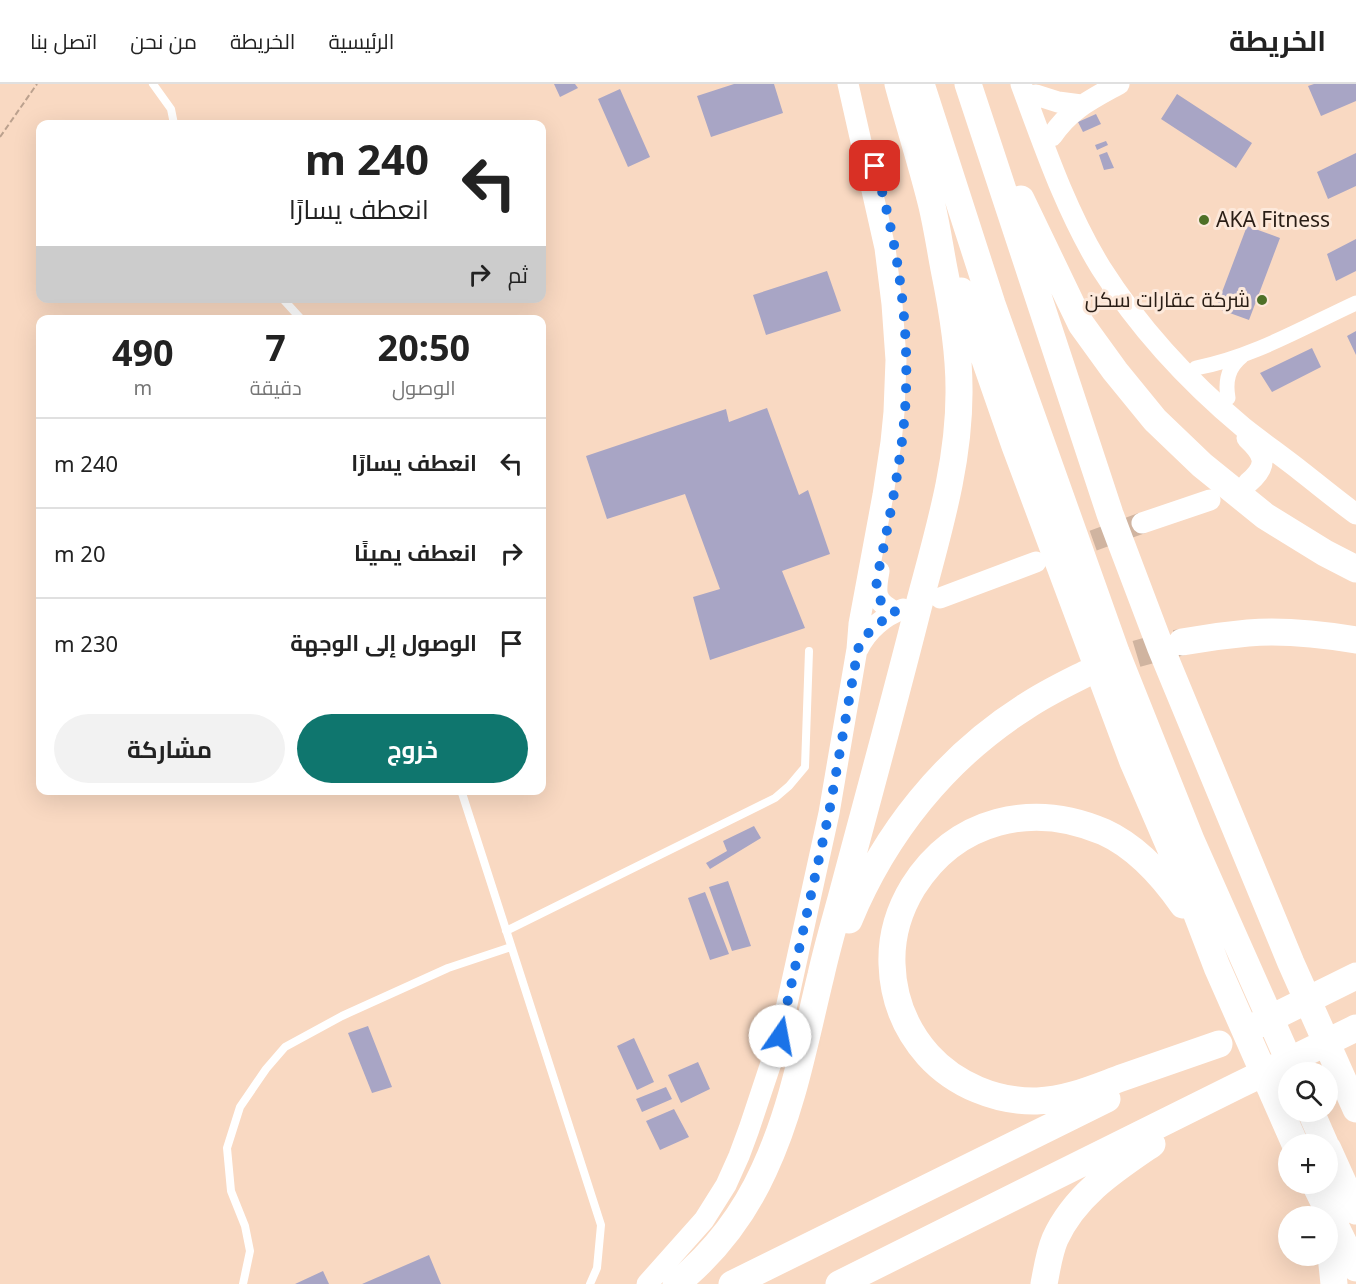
<!DOCTYPE html>
<html lang="ar">
<head>
<meta charset="utf-8">
<style>
  :root { --surface:#fff; --page:#f2f2f2; --text:#222; --muted:#767676; --line:#e0e0e0; --accent:#0f766e }
  body { margin:0; font-family:"Noto Sans",Cairo,sans-serif; background:var(--page); color:var(--text); direction:rtl; height:100vh; display:flex; flex-direction:column; font-size:22px; white-space:nowrap }
  * { box-sizing:border-box; margin:0 }
  p { font-size:20px; color:var(--muted) }
  .icon { flex:none; width:33px; height:33px; fill:none; stroke:currentColor; stroke-width:2; stroke-linecap:round; stroke-linejoin:round }
  .map { position:relative; flex:1; overflow:hidden; direction:ltr }
  .drawer { position:absolute; left:36px; top:231px; width:510px; height:480px; display:flex; flex-direction:column; background:var(--surface); border-radius:12px; box-shadow:0 6px 24px #0002; direction:rtl }
  .drawer>* { flex:none }
  .guide { position:absolute; left:36px; top:36px; width:510px; height:183px; border-radius:12px; box-shadow:0 6px 24px #0002; direction:rtl; background:#fff; color:var(--text); overflow:hidden }
  .fabs { position:absolute; left:1278px; top:978px; display:grid; gap:12px }
  .fabs a { display:grid; place-items:center; width:60px; height:60px; border-radius:50%; background:var(--surface); box-shadow:0 6px 24px #0002; font-size:30px }
  .pin { position:absolute; display:grid; place-items:center; width:51px; height:51px; color:#fff; margin:-26px; border-radius:12px; box-shadow:0 3px 9px #0006 }
  .me { position:absolute; width:66px; margin:-33px; rotate:12deg; stroke-linejoin:round; filter:drop-shadow(0 0 4px #0008) }
  .turn { display:flex; align-items:center; gap:21px; height:126px; padding:0 18px; font-size:27px }
  .turn .icon { width:78px; height:78px; stroke-width:2.5 }
  .turn b { display:block; font-size:42px; line-height:51px }
  .then { display:flex; align-items:center; height:57px; padding:0 18px; background:#0003; gap:12px; font-size:22px }
  .eta { display:flex; justify-content:space-evenly; align-items:center; height:102px; text-align:center }
  .eta b { font-size:36px; font-weight:700; line-height:42px }
  .action { display:flex; gap:12px; margin-top:auto; padding:12px 18px }
  .action a { flex:1; height:69px; border-radius:36px; background:var(--accent); color:#fff; font-size:24px; font-weight:700; line-height:69px; text-align:center }
  .action a+a { background:var(--page); color:var(--text) }
  ul { padding:0; list-style:none }
  li { display:flex; align-items:center; gap:18px; height:90px; padding:0 18px; border-top:2px solid var(--line) }
  li div { flex:1 }
  li b { display:block; font-size:22px }
  li em { font-style:normal }
  header { display:flex; align-items:center; gap:36px; box-sizing:border-box; height:84px; padding:0 30px; background:var(--surface); border-bottom:2px solid var(--line) }
  header strong { font-size:28px }
  nav { display:flex; gap:33px; margin-inline-start:auto; font-size:21px }
  .map>svg:first-child { display:block }
  .building { fill:#a8a5c5 }
  .lines { fill:none; stroke-linecap:round; stroke-linejoin:round }
  .secondary-tunnel { stroke:#d0b4a0; stroke-width:21; stroke-dasharray:21 10; stroke-linecap:butt }
  .highway-tunnel { stroke:#d0b4a0; stroke-width:27; stroke-dasharray:27 14; stroke-linecap:butt }
  .path { stroke:#bba18e; stroke-width:2; stroke-dasharray:6 3; stroke-linecap:butt }
  .lane { stroke:#fff; stroke-width:8 }
  .street { stroke:#fff; stroke-width:15 }
  .secondary { stroke:#fff; stroke-width:21 }
  .highway { stroke:#fff; stroke-width:27 }
  .route { stroke:#1a73e8; stroke-width:10; stroke-dasharray:0 18 }
  .poi-dot { fill:#4e7027; stroke:#fde9db; stroke-width:2 }
  .labels { text-anchor:middle; stroke-width:6; stroke-linejoin:round; paint-order:stroke }
  .poi-label { font-size:21px; fill:#2a1e16; stroke:#fde9db; text-anchor:start }
</style>
</head>
<body>
<header>
<strong>الخريطة</strong>
<nav><a>الرئيسية</a><a>الخريطة</a><a>من نحن</a><a>اتصل بنا</a></nav>
</header>
<div class="map">
<svg width="1356" height="1200" viewBox="0 0 1356 1200">
  <rect width="100%" height="100%" fill="#f9d9c2"/>
  <!-- building -->
  <path class="building" d="M 554,0 L 575,0 L 578,4 L 560,13 Z
    M 734,0 L 774,0 L 783,29 L 711,53 L 697,12 Z
    M 1314,0 L 1356,0 L 1356,17 L 1321,32 L 1308,2 Z
    M 620,5 L 650,73 L 628,83 L 598,15 Z
    M 1177,10 L 1252,59 L 1236,84 L 1161,35 Z
    M 1096,30 L 1101,40 L 1083,48 L 1078,38 Z
    M 1106,57 L 1108,61 L 1097,66 L 1095,61 Z
    M 1107,68 L 1114,84 L 1104,86 L 1099,71 Z
    M 1356,69 L 1356,102 L 1328,115 L 1317,88 Z
    M 1247,142 L 1280,154 L 1249,236 L 1216,224 Z
    M 1356,155 L 1356,187 L 1336,197 L 1327,170 Z
    M 827,187 L 841,227 L 766,251 L 753,211 Z
    M 1356,247 L 1356,271 L 1347,252 Z
    M 1312,264 L 1321,283 L 1272,308 L 1260,289 Z
    M 767,324 L 799,411 L 808,406 L 830,470 L 782,487 L 805,544 L 710,576 L 693,513 L 720,505 L 685,410 L 607,435 L 586,372 L 726,325 L 729,338 Z
    M 754,742 L 761,754 L 710,785 L 706,779 L 727,767 L 723,757 Z
    M 728,797 L 751,862 L 732,867 L 709,803 Z
    M 705,808 L 729,870 L 710,876 L 688,814 Z
    M 368,942 L 392,1003 L 372,1009 L 348,949 Z
    M 634,954 L 654,998 L 637,1006 L 617,962 Z
    M 698,978 L 710,1005 L 681,1019 L 668,991 Z
    M 666,1003 L 672,1015 L 642,1028 L 636,1015 Z
    M 674,1025 L 689,1053 L 660,1066 L 646,1037 Z
    M 429,1171 L 441,1200 L 362,1200 Z
    M 323,1187 L 329,1200 L 295,1200 Z"/>
  <g class="lines">
    <!-- secondary-tunnel -->
    <path class="secondary-tunnel" d="M 1064,467 L 1142,439"/>
    <!-- highway-tunnel -->
    <path class="highway-tunnel" d="M 1098,584 C 1125,572 1153,565 1182,558"/>
    <!-- path -->
    <path class="path" d="M 0,53 L 37,0"/>
    <!-- lane -->
    <path class="lane" d="M 153,0 L 171,25 L 174,40
      M 282,214 L 302,236
      M 461,706 L 601,1141 L 597,1184 L 590,1200
      M 506,847 L 775,714 L 789,702 L 805,683 L 809,567
      M 243,1200 L 250,1167 L 245,1142 L 231,1107 L 227,1064 L 240,1023 L 266,985 L 285,963 L 342,932 L 448,884 L 511,863"/>
    <!-- street -->
    <path class="street" d="M 1196,284 C 1253,273 1304,243 1356,219
      M 1228,314 C 1225,297 1228,283 1242,272"/>
    <!-- secondary -->
    <path class="secondary" d="M 1021,0 C 1044,62 1066,127 1101,184 C 1139,244 1189,298 1244,344 C 1263,359 1283,373 1302,388 C 1320,402 1338,417 1356,430
      M 1036,11 L 1058,18 L 1081,21
      M 1052,52 C 1070,25 1092,15 1119,0
      M 1247,354 C 1265,371 1269,381 1248,399
      M 1142,439 L 1210,416
      M 879,487 C 875,509 874,518 896,528
      M 940,514 L 1036,478
      M 858,565 C 867,546 884,532 903,525
      M 647,1200 L 704,1136 L 726,1101 L 739,1072 L 749,1045 L 780,952 L 829,729 L 857,565 L 859,540 L 883,411 L 891,358 L 894,328 L 896,276 L 892,220 L 885,164 L 848,0"/>
    <!-- highway -->
    <path class="highway" d="M 921,0 L 992,220 L 1116,568 L 1191,756 L 1294,988
      M 968,0 L 1110,430 L 1160,562 L 1291,879 L 1356,1025
      M 1021,115 L 1081,240 L 1115,287 L 1155,336 L 1202,381 L 1265,432 L 1325,469 L 1356,485
      M 961,207 L 1015,362 L 1133,678 L 1181,789 L 1217,883 L 1295,1060
      M 1182,558 C 1204,554 1226,551 1248,549 C 1284,546 1320,550 1356,556
      M 1183,821 C 1162,791 1137,763 1104,748 C 1032,717 956,735 913,803 C 899,826 891,853 892,880 C 893,914 905,945 928,971 C 955,1001 997,1018 1037,1017 C 1068,1016 1096,1003 1124,993 C 1156,982 1187,971 1219,960
      M 849,836 C 885,749 945,674 1025,623 C 1044,610 1065,600 1085,590
      M 1255,942 L 1356,892
      M 1311,1028 L 1325,1060
      M 1328,1065 L 1356,1127
      M 1315,1100 L 1356,1184
      M 1328,1154 L 1331,1171 L 1334,1200
      M 676,1200 C 713,1170 744,1130 764,1086 C 793,1024 805,956 821,891 C 827,864 835,837 842,811 C 867,717 893,623 917,528 C 936,455 960,381 959,304 C 959,264 952,224 944,185 C 940,164 937,143 932,122 C 922,81 909,41 898,0
      M 732,1200 L 1107,1015
      M 839,1200 L 1239,1001 L 1356,944
      M 1044,1200 C 1047,1185 1049,1169 1055,1155 C 1075,1111 1114,1086 1152,1060"/>
  </g>
  <g class="lines">
    <!-- route -->
    <path class="route" d="M 780,952 L 829,729 L 858,565 C 867,546 879,539 896,528 C 886,523 878,517 876,506 C 877,491 881,476 884,461 C 890,431 896,401 900,371 C 915,275 902,174 875,82"/>
  </g>
  <!-- markers -->
  <g class="poi-dot">
    <circle cx="1204" cy="136" r="6"/>
    <circle cx="1262" cy="216" r="6"/>
  </g>
  <g class="labels">
    <!-- poi labels -->
    <g class="poi-label">
      <text x="1216" y="143">AKA Fitness</text>
      <text x="1250" y="223" text-anchor="end">شركة عقارات سكن</text>
    </g>
  </g>
</svg>
<div class="fabs">
<a><svg class="icon" aria-label="search" viewBox="0 0 24 24"><circle cx="10" cy="10" r="6"/><path d="M15 15l6 6"/></svg></a>
<a>+</a>
<a>−</a>
</div>
<div class="pin" style="left:875px;top:82px;background:#d93025"><svg class="icon" aria-label="arrive" viewBox="0 0 24 24"><path d="M6 21V4h12l-3 4 3 4H6"/></svg></div>
<svg class="me" style="left:780px;top:952px" viewBox="-20 -20 40 40"><circle r="19" fill="#fff"/><path d="M0-13L10 11 0 6-10 11z" fill="#1a73e8"/></svg>
<div class="guide">
<div class="turn"><svg class="icon" aria-label="left" viewBox="0 0 24 24"><path d="M17 20v-9H6M10 6l-5 5 5 5"/></svg><div><b>240 m</b>انعطف يسارًا</div></div>
<div class="then">ثم<svg class="icon" aria-label="right" viewBox="0 0 24 24"><path d="M7 20v-9h11M14 6l5 5-5 5"/></svg></div>
</div>
<section class="drawer">
<div class="eta">
<div><b>20:50</b><p>الوصول</p></div>
<div><b>7</b><p>دقيقة</p></div>
<div><b>490</b><p>m</p></div>
</div>
<ul>
<li><svg class="icon" aria-label="left" viewBox="0 0 24 24"><path d="M17 20v-9H6M10 6l-5 5 5 5"/></svg><div><b>انعطف يسارًا</b></div><em>240 m</em></li>
<li><svg class="icon" aria-label="right" viewBox="0 0 24 24"><path d="M7 20v-9h11M14 6l5 5-5 5"/></svg><div><b>انعطف يمينًا</b></div><em>20 m</em></li>
<li><svg class="icon" aria-label="arrive" viewBox="0 0 24 24"><path d="M6 21V4h12l-3 4 3 4H6"/></svg><div><b>الوصول إلى الوجهة</b></div><em>230 m</em></li>
</ul>
<div class="action"><a>خروج</a><a>مشاركة</a></div>
</section>
</div>
</body>
</html>
